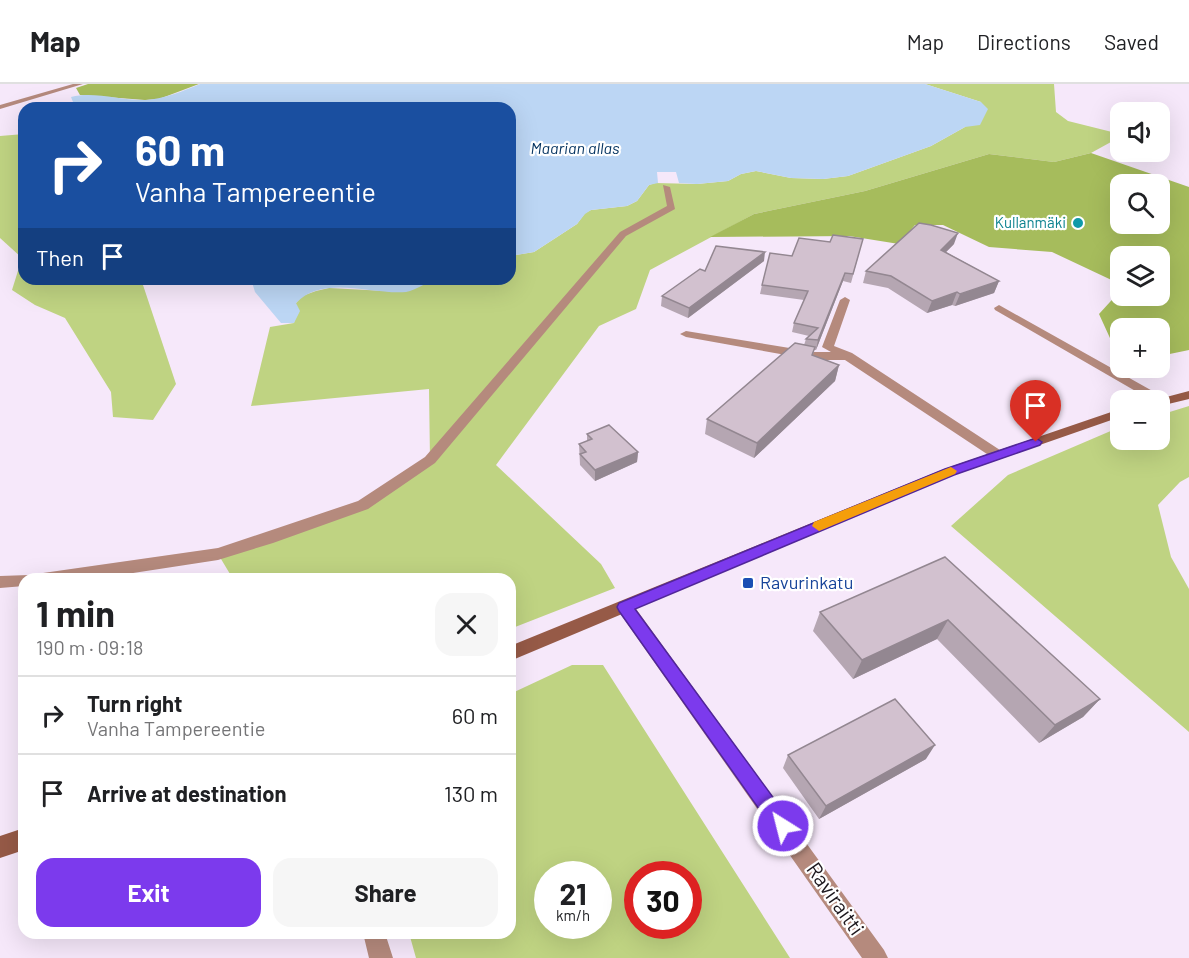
<!DOCTYPE html>
<html lang="en">
<head>
<meta charset="utf-8">
<style>
  :root { --surface:#fff; --page:#f6f6f6; --text:#202124; --muted:#757577; --line:#e0e0e0; --accent:#7c3aed }
  body { margin:0; font-family:Barlow,sans-serif; background:var(--page); color:var(--text); height:100vh; display:flex; flex-direction:column; font-size:22px; white-space:nowrap }
  * { box-sizing:border-box; margin:0 }
  p { font-size:20px; color:var(--muted) }
  .icon { flex:none; width:33px; height:33px; fill:none; stroke:currentColor; stroke-width:2; stroke-linecap:round; stroke-linejoin:round }
  .map { position:relative; flex:1; overflow:hidden }
  .sheet { position:absolute; left:18px; top:489px; width:498px; height:366px; display:flex; flex-direction:column; background:var(--surface); border-radius:18px; box-shadow:0 6px 24px #0002 }
  .sheet>* { flex:none }
  .banner { position:absolute; left:18px; top:18px; width:498px; height:183px; border-radius:18px; box-shadow:0 6px 24px #0002; background:#1a4fa0; color:#fff; overflow:hidden }
  .tools { position:absolute; left:1110px; top:18px; display:grid; gap:12px }
  .tools a { display:grid; place-items:center; width:60px; height:60px; border-radius:12px; background:var(--surface); box-shadow:0 6px 24px #0002; font-size:30px }
  .speed { position:absolute; left:534px; top:777px; display:flex; gap:12px; font-size:30px; font-weight:700; text-align:center }
  .speed>* { display:grid; place-content:center; width:78px; height:78px; border-radius:50%; background:var(--surface); box-shadow:0 6px 24px #0002; line-height:1 }
  .speed small { font-size:15px; font-weight:400 }
  .speed .limit { border:9px solid #d22; background:#fff; color:#111 }
  .pin { position:absolute; display:grid; place-items:center; width:51px; height:51px; color:#fff; margin:-62px -26px; border-radius:50% 50% 50% 0; rotate:-45deg; box-shadow:0 0 6px #0007 }
  .pin .icon { rotate:45deg }
  .me { position:absolute; width:66px; margin:-33px; rotate:324deg; stroke-linejoin:round; filter:drop-shadow(0 0 4px #0008) }
  .turn { display:flex; align-items:center; gap:21px; height:126px; padding:0 18px; font-size:27px }
  .turn .icon { width:78px; height:78px; stroke-width:2.5 }
  .turn b { display:block; font-size:42px; line-height:51px }
  .then { display:flex; align-items:center; height:57px; padding:0 18px; background:#0003; gap:12px; font-size:22px }
  .round { display:grid; place-items:center; flex:none; width:63px; height:63px; border-radius:18px; background:var(--page) }
  .head { display:flex; align-items:center; justify-content:space-between; height:102px; padding:0 18px }
  h1 { font-size:36px; font-weight:700; line-height:45px }
  .action { display:flex; gap:12px; margin-top:auto; padding:12px 18px }
  .action a { flex:1; height:69px; border-radius:18px; background:var(--accent); color:#fff; font-size:24px; font-weight:700; line-height:69px; text-align:center }
  .action a+a { background:var(--page); color:var(--text) }
  ul { padding:0; list-style:none }
  li { display:flex; align-items:center; gap:18px; height:78px; padding:0 18px; border-top:2px solid var(--line) }
  li div { flex:1 }
  li b { display:block; font-size:22px }
  li em { font-style:normal }
  header { display:flex; align-items:center; gap:36px; box-sizing:border-box; height:84px; padding:0 30px; background:var(--surface); border-bottom:2px solid var(--line) }
  header strong { font-size:28px }
  nav { display:flex; gap:33px; margin-inline-start:auto; font-size:21px }
  .map>svg:first-child { display:block }
  .green { fill:#bfd382; fill-rule:evenodd }
  .forest { fill:#a6bc5c; fill-rule:evenodd }
  .water { fill:#bcd6f4 }
  .lines { fill:none; stroke-linecap:round; stroke-linejoin:round }
  .service { fill:#b58a7d; fill-rule:evenodd }
  .minor { fill:#b58a7d; fill-rule:evenodd }
  .secondary { fill:#965a47; fill-rule:evenodd }
  .wall { fill:#b5a6b2 }
  .shaded-wall { fill:#938791 }
  .building { fill:#d2c1cf; stroke:#938791; stroke-width:1.5 }
  .route { fill:#7c3aed; stroke:#51269a; stroke-width:1.5 }
  .slow { fill:#f59e0b }
  .culture-dot { fill:#0f9aa8; stroke:#fff; stroke-width:2 }
  .transit-dot { fill:#1a4fb4; stroke:#fff; stroke-width:2 }
  .labels { text-anchor:middle; stroke-width:4.5; stroke-linejoin:round; paint-order:stroke }
  .far-culture-label { font-size:15px; fill:#0d838f; stroke:#fff; text-anchor:end }
  .far-water-label { font-size:16px; font-style:italic; fill:#063562; stroke:#fff }
  .transit-label { font-size:18px; fill:#164399; stroke:#fff; text-anchor:start }
  .near-street-label { font-size:21px; fill:#1c171d; stroke:#fff }
</style>
</head>
<body>
<header>
<strong>Map</strong>
<nav><a>Map</a><a>Directions</a><a>Saved</a></nav>
</header>
<div class="map">
<svg width="1189" height="874" viewBox="0 0 1189 874">
  <rect width="100%" height="100%" fill="#f6e8fa"/>
  <!-- green -->
  <path class="green" d="M 925,0 L 1054,0 L 1056,28 L 1068,37 L 1120,50 L 1120,53 L 1091,69 L 1054,78 L 989,70 L 865,107 L 754,130 L 650,186 L 636,225 L 599,242 L 496,381 L 601,480 L 615,504 L 510,545 L 510,495 L 233,495 L 218,470 L 363,421 L 430,376 L 429,305 L 251,322 L 270,243 L 294,239 L 296,219 L 302,212 L 316,207 L 329,204 L 404,208 L 436,195 L 510,195 L 510,172 L 534,168 L 577,140 L 585,129 L 591,126 L 627,122 L 637,117 L 649,101 L 655,99 L 697,100 L 728,97 L 741,90 L 756,87 L 791,94 L 823,95 L 848,92 L 931,62 L 965,43 L 981,18 Z
    M 24,50 L 24,195 L 141,195 L 176,300 L 153,336 L 113,333 L 111,308 L 65,234 L 35,221 L 12,206 L 22,174 L 0,154 L 0,52 Z
    M 1189,322 L 1189,393 L 1180,398 L 1158,421 L 1171,473 L 1189,505 L 1189,648 L 951,442 L 1008,391 L 1120,343 L 1120,356 L 1160,356 L 1160,331 Z
    M 572,581 L 603,581 L 790,874 L 416,874 L 409,849 L 510,849 L 510,610 ZM 548,790 L 598,790 L 598,842 L 548,842 ZM 638,790 L 688,790 L 688,842 L 638,842 Z"/>
  <!-- forest -->
  <path class="forest" d="M 88,0 L 199,0 L 159,15 L 145,16 L 80,11 L 76,4 Z
    M 1091,69 L 1189,103 L 1189,266 L 1160,272 L 1160,244 L 1120,244 L 1120,276 L 1099,230 L 1120,207 L 1120,212 L 1160,212 L 1160,172 L 1120,172 L 1120,200 L 1052,168 L 989,163 L 943,141 L 915,141 L 899,160 L 849,152 L 710,153 L 754,130 L 865,107 L 989,70 L 1054,78 ZM 1120,100 L 1160,100 L 1160,140 L 1120,140 Z"/>
  <!-- water -->
  <path class="water" d="M 200,0 L 925,0 L 981,18 L 988,25 L 980,41 L 965,43 L 931,62 L 848,92 L 823,95 L 791,94 L 756,87 L 741,90 L 728,97 L 697,100 L 679,99 L 676,88 L 657,88 L 658,99 L 649,101 L 637,117 L 627,122 L 591,126 L 585,130 L 577,140 L 534,168 L 510,172 L 510,24 L 82,24 L 71,20 L 73,18 L 71,13 C 95,7 121,17 146,16 C 164,15 183,7 200,0 Z
    M 251,195 L 436,195 C 426,198 417,206 406,208 C 372,211 323,190 296,219 L 300,227 L 294,239 L 281,239 L 255,208 Z"/>
  <g class="lines">
    <!-- service -->
    <path class="service" d="M 73,0 L 83,0 L 0,25 L 0,21 Z
      M 663,101 L 670,103 L 675,125 L 626,152 L 435,379 L 368,425 L 273,459 L 218,476 L 94,495 L 24,495 L 24,502 L 0,504 L 0,492 L 29,491 L 218,464 L 358,417 L 425,373 L 620,148 L 667,122 Z
      M 845,213 L 850,216 L 834,262 L 852,269 L 1003,368 L 1005,371 L 1003,374 L 993,374 L 845,276 L 814,276 L 686,253 L 680,250 L 686,247 L 814,268 L 831,268 L 822,263 L 840,216 Z
      M 999,221 L 1165,314 L 1167,317 L 1161,321 L 1160,316 L 1151,316 L 995,226 L 994,224 Z"/>
    <!-- minor -->
    <path class="minor" d="M 625,516 L 631,518 L 884,866 L 888,874 L 862,874 L 619,528 L 617,523 L 619,518 Z
      M 363,849 L 385,849 L 393,874 L 369,874 Z"/>
    <!-- secondary -->
    <path class="secondary" d="M 1189,307 L 1189,315 L 1160,322 L 1160,316 L 1155,316 Z
      M 1120,325 L 1120,333 L 954,391 L 510,577 L 510,562 L 944,385 Z
      M 24,744 L 24,766 L 0,774 L 0,752 Z"/>
  </g>
  <!-- wall -->
  <path class="wall" d="M 863,155 L 851,199 L 843,197 L 816,266 L 814,266 L 813,271 L 839,281 L 835,297 L 754,374 L 705,350 L 707,335 L 804,261 L 806,255 L 809,252 L 792,248 L 794,239 L 804,216 L 760,210 L 762,201 L 792,172 L 830,158 Z
    M 954,160 L 946,168 L 999,197 L 994,209 L 955,222 L 952,221 L 927,229 L 888,204 L 863,199 L 866,187 Z
    M 764,177 L 688,234 L 661,222 L 662,212 L 705,187 Z
    M 587,350 L 638,368 L 637,378 L 595,397 L 580,381 L 579,360 L 587,357 Z
    M 945,473 L 1100,615 L 1083,633 L 1039,659 L 937,555 L 853,595 L 813,547 L 820,528 Z
    M 788,671 L 926,675 L 819,735 L 783,684 Z"/>
  <!-- shaded-wall -->
  <path class="shaded-wall" d="M 958,149 L 954,160 L 937,177 L 941,166 Z
    M 765,168 L 764,177 L 688,234 L 689,224 Z
    M 845,189 L 843,197 L 816,266 L 818,256 Z
    M 999,197 L 994,209 L 955,222 L 960,210 Z
    M 957,208 L 952,221 L 927,229 L 932,217 Z
    M 839,281 L 835,297 L 754,374 L 757,359 Z
    M 638,368 L 637,378 L 595,397 L 595,386 Z
    M 948,536 L 937,555 L 853,595 L 862,576 Z
    M 1100,615 L 1083,633 L 1039,659 L 1055,641 Z
    M 935,661 L 926,675 L 819,735 L 826,722 Z"/>
  <!-- building -->
  <path class="building" d="M 919,139 L 931,141 L 958,149 L 941,166 L 999,197 L 960,210 L 957,208 L 932,217 L 891,192 L 866,187 Z
    M 833,151 L 863,155 L 853,190 L 845,189 L 818,256 L 806,255 L 818,244 L 794,239 L 808,207 L 762,201 L 770,169 L 792,172 L 799,154 L 830,158 Z
    M 716,162 L 765,168 L 689,224 L 662,212 L 700,185 L 705,187 Z
    M 795,259 L 815,263 L 812,271 L 839,281 L 757,359 L 707,335 Z
    M 609,341 L 638,368 L 595,386 L 580,370 L 586,368 L 579,360 L 592,355 L 587,350 Z
    M 945,473 L 1100,615 L 1055,641 L 948,536 L 862,576 L 820,528 Z
    M 895,615 L 935,661 L 826,722 L 788,671 Z"/>
  <!-- route -->
  <path class="route" d="M 1036,354 L 1042,358 L 1040,361 L 954,391 L 635,525 L 789,735 L 792,742 L 789,749 L 783,752 L 776,749 L 619,527 L 617,523 L 619,519 L 945,385 Z"/>
  <!-- slow -->
  <path class="slow" d="M 951,383 L 957,387 L 955,390 L 824,445 L 819,447 L 812,442 L 814,438 Z"/>
  <!-- markers -->
  <circle class="culture-dot" cx="1078" cy="139" r="6"/>
  <rect class="transit-dot" x="742" y="493" width="12" height="12" rx="3"/>
  <g class="labels">
    <!-- far-culture labels -->
    <g class="far-culture-label">
      <text x="1066" y="144">Kullanmäki</text>
    </g>
    <!-- far-water labels -->
    <g class="far-water-label">
      <text x="575" y="70">Maarian allas</text>
    </g>
    <!-- transit labels -->
    <g class="transit-label">
      <text x="760" y="505">Ravurinkatu</text>
    </g>
    <!-- near-street labels -->
    <g class="near-street-label">
      <text transform="translate(835 815) rotate(55)" y="7">Raviraitti</text>
    </g>
  </g>
</svg>
<div class="tools">
<a><svg class="icon" aria-label="sound" viewBox="0 0 24 24"><path d="M4 9h4l5-4v14l-5-4H4zM17 9q2 3 0 6"/></svg></a>
<a><svg class="icon" aria-label="search" viewBox="0 0 24 24"><circle cx="10" cy="10" r="6"/><path d="M15 15l6 6"/></svg></a>
<a><svg class="icon" aria-label="layers" viewBox="0 0 24 24"><path d="M12 4l9 5-9 5-9-5zM3 14l9 5 9-5"/></svg></a>
<a>+</a>
<a>−</a>
</div>
<div class="speed"><div>21<small>km/h</small></div><div class="limit">30</div></div>
<div class="pin" style="left:1036px;top:358px;background:#d93025"><svg class="icon" aria-label="arrive" viewBox="0 0 24 24"><path d="M6 21V4h12l-3 4 3 4H6"/></svg></div>
<svg class="me" style="left:783px;top:742px" viewBox="-20 -20 40 40"><circle r="17" fill="#7c3aed" stroke="#fff" stroke-width="3"/><path d="M0-11L8 9 0 5-8 9z" fill="#fff"/></svg>
<div class="banner">
<div class="turn"><svg class="icon" aria-label="right" viewBox="0 0 24 24"><path d="M7 20v-9h11M14 6l5 5-5 5"/></svg><div><b>60 m</b>Vanha Tampereentie</div></div>
<div class="then">Then<svg class="icon" aria-label="arrive" viewBox="0 0 24 24"><path d="M6 21V4h12l-3 4 3 4H6"/></svg></div>
</div>
<section class="sheet">
<div class="head"><div><h1>1 min</h1><p>190 m · 09:18</p></div><a class="round"><svg class="icon" aria-label="close" viewBox="0 0 24 24"><path d="M6 6l12 12M18 6L6 18"/></svg></a></div>
<ul>
<li><svg class="icon" aria-label="right" viewBox="0 0 24 24"><path d="M7 20v-9h11M14 6l5 5-5 5"/></svg><div><b>Turn right</b><p>Vanha Tampereentie</p></div><em>60 m</em></li>
<li><svg class="icon" aria-label="arrive" viewBox="0 0 24 24"><path d="M6 21V4h12l-3 4 3 4H6"/></svg><div><b>Arrive at destination</b></div><em>130 m</em></li>
</ul>
<div class="action"><a>Exit</a><a>Share</a></div>
</section>
</div>
</body>
</html>
